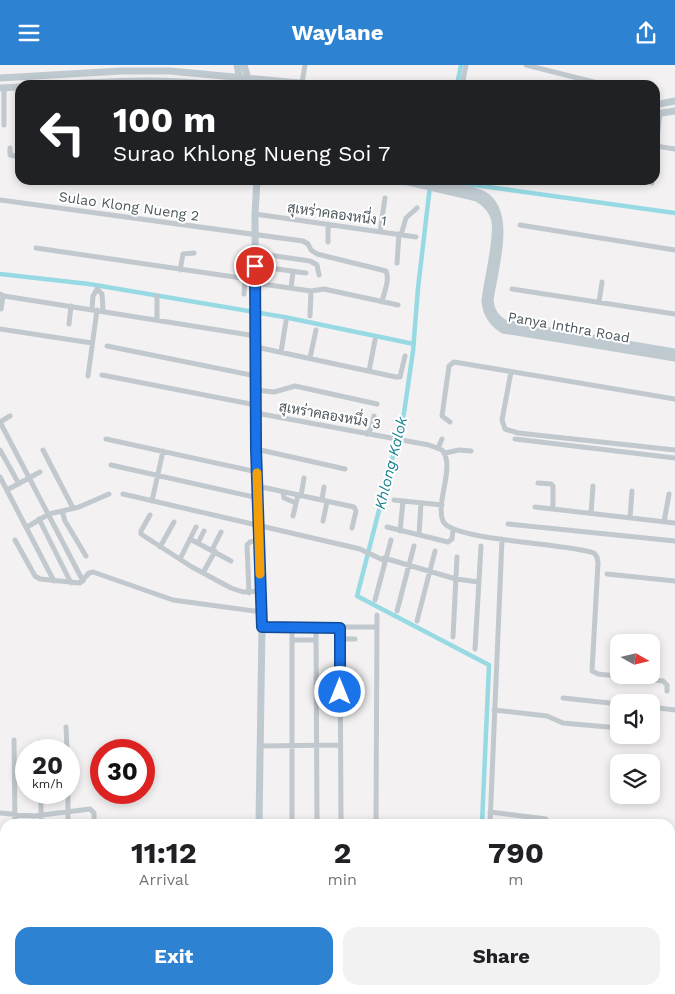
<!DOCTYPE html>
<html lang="en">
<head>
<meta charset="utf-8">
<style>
  :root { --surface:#fff; --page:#f2f2f2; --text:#202124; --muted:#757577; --accent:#2d82d2 }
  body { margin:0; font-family:"Work Sans",Sarabun,sans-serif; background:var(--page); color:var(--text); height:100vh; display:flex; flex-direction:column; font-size:19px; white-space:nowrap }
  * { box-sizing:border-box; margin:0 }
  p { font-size:16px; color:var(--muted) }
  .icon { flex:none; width:28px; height:28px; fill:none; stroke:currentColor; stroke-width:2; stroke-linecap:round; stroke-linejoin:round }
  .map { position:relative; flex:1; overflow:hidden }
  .panel { position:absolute; left:0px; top:754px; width:675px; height:176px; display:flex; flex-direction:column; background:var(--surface); border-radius:15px 15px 0 0; box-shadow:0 2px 8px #0003 }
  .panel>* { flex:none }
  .top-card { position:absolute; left:15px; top:15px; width:645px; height:105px; border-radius:15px; box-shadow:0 2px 8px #0003; background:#202124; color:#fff; overflow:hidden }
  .needle { width:32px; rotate:98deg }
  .controls { position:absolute; left:610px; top:569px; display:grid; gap:10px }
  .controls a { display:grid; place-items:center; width:50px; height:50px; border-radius:10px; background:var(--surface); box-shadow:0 2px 8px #0003; font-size:25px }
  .speed { position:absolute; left:15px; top:674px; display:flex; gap:10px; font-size:25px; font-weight:700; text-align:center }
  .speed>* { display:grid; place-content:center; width:65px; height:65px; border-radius:50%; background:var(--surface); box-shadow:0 2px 8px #0003; line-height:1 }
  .speed small { font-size:12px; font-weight:400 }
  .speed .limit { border:8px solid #d22; background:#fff; color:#111 }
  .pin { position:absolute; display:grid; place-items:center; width:42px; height:42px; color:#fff; margin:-21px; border:2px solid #fff; border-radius:50%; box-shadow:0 1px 5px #0007 }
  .me { position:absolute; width:55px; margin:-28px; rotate:0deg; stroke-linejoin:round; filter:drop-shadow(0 0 4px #0008) }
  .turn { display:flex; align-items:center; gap:18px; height:105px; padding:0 15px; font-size:22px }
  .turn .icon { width:65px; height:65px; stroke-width:2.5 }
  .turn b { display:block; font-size:35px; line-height:42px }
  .eta { display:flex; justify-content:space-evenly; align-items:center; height:85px; text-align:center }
  .eta b { font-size:30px; font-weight:700; line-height:35px }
  .primary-button { display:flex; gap:10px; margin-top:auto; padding:10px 15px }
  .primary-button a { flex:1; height:58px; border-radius:15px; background:var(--accent); color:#fff; font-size:20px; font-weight:700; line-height:58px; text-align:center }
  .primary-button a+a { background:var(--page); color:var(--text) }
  header { display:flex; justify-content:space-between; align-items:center; height:65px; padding:0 15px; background:var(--accent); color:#fff; font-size:22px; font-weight:700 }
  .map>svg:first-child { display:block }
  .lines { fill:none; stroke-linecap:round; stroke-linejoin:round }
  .canal { stroke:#97dae4; stroke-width:4.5 }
  .street { stroke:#c1c9ce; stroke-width:5 }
  .secondary { stroke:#bfc9d0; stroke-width:7 }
  .route-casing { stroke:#114b97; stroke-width:12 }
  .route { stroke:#1a73e8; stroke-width:9 }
  .slow { stroke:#f59e0b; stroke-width:9 }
  .labels { text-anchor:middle; stroke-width:4; stroke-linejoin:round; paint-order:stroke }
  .street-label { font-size:14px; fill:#4b565d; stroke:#fff }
  .water-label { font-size:15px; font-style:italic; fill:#1b8291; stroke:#fff }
</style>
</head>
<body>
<header><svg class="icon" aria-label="menu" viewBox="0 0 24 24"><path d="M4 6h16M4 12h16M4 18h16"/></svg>Waylane<svg class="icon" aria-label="share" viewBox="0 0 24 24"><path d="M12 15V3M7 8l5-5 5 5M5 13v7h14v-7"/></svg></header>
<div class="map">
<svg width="675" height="929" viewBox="0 0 675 929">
  <rect width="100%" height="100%" fill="#f3f1f2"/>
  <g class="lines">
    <!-- canal -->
    <path class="canal" d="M 457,20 L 461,0
      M 446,116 L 675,148
      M 430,121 L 418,223 L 413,286 L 404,348 L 357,531 L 489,600 L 482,759
      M 0,209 L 89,219 L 284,252 L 414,279
      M 475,929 L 475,925"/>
    <!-- street -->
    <path class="street" d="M 526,0 L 606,20
      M 302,18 L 305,0
      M 462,20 L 466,0
      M 4,23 L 4,60
      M 656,81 L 675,84
      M 10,83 L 10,90 L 20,92
      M 655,92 L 660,48
      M 652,118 L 652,115
      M 0,135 L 303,176 L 308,179 L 311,185 L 317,189 L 386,206 C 390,215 384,227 382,237
      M 255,149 L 416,172
      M 328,159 L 328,177
      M 520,160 L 675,185
      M 380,167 L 385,133
      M 401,170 L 406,153 L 417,143
      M 36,183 L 255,215
      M 255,188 L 310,196 L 317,200 L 319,210
      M 397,198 L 399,169
      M 255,201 L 306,208
      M 180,205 L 183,189 L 194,188
      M 255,218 L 311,226 L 324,224 L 398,240
      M 291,223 L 293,207
      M 512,224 L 675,249
      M 0,229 L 4,231 L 256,271
      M 244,229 L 245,214
      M 599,237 L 602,217
      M 1,244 L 3,231
      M 92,244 L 93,231 L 97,224 L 102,229 L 103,245
      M 310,251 L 311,226
      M 157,254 L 157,231
      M 69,259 L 71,241
      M 0,264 L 92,278
      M 107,281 L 256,311
      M 256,282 L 396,312 L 400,312 L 405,291
      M 281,287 L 286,256
      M 310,293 L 316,265
      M 369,306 L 375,275
      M 511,307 L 502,355 L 505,364 L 518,368 L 675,385
      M 102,310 L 256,340
      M 88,311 L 97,245
      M 256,325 L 274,327 L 295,321 L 377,339
      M 256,348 L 429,380 L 442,385 C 456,401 435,437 443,456 C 451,476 569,478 594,488 L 597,492 L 598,498 L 592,606 L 598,609 L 663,616 L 667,620 L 667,626
      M 0,357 L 83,516
      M 0,357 L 10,351
      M 450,357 L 442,351 L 449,301 L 454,297 L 675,334
      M 367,369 L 372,362 L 374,351
      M 106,374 L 257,407
      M 515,374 L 675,393
      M 438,383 L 442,374
      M 256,384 L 345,404
      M 0,385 L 19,419
      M 43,385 L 73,443
      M 445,388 L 459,385 L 471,386
      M 111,400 L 258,433
      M 0,412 L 54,516
      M 538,418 L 551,419 L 553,421 L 553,444
      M 257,421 L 354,442 L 356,446 L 352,463
      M 7,425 L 40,407
      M 283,427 L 284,433 L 296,438
      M 123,429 L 360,484 L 383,495 L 386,494
      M 301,431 L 304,413
      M 322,435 L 324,422
      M 394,435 L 442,440
      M 152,436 L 163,386
      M 535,442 L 675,458
      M 62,446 L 65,456 L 86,491
      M 591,448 L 593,421
      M 150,450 L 141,466 L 141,469 L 144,471 L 192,502 L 231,523 L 243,527 L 261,526
      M 293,451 L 298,430
      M 630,453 L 632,426
      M 39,454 L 71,518
      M 323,456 L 327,437
      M 664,457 L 669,429
      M 508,459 L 675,476
      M 27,462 L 49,449 L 79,442 L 109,429
      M 387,462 L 448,477 L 452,474 L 453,465
      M 400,466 L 403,436
      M 419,470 L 421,438
      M 190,474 L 231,496
      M 15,475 L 35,511 L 40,514 L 80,518 L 89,508 L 93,507 L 173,535 L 262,547
      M 198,478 L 204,466
      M 160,482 L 174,457
      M 212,485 L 221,467
      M 384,493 L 456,514 L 479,517
      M 180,494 L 196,462
      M 203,508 L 215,486
      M 607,509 L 675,516
      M 249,528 L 247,480 L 250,477 L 258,475
      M 375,535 L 391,475
      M 397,546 L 414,481
      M 417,556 L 435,486
      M 262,562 L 377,562
      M 292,563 L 292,759
      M 316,563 L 317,759
      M 340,563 L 341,759
      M 453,572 L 457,492
      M 340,574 L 355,574
      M 292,575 L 316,575
      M 475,584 L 481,481
      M 563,633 L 619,639
      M 651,642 L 675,645
      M 494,645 L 547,651 L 563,658 L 619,663
      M 66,662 L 67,685
      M 14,675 L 15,759
      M 40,677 L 40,685
      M 260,681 L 340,680
      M 41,728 L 41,759
      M 68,728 L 68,759
      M 490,747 L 546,754
      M 0,748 L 34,751 L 90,744 L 94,748 L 94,759
      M 376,759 L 377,550
      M 490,759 L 502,474
      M 671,829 L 675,793
      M 670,842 L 675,841
      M 670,921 L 675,921
      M 39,925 L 39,929
      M 84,925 L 84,929
      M 264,925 L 264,929
      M 310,925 L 310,929
      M 376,925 L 376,929
      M 585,925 L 586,929
      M 443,929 L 444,925
      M 483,929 L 483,925
      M 561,929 L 561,925
      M 619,929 L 619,925
      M 640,929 L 640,925
      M 662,929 L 662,925"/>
    <!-- secondary -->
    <path class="secondary" d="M 237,0 L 241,20
      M 244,0 L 250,20
      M 0,13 L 121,6 L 170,6 L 322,20
      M 47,20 C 102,17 158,13 214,20
      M 0,23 L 20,22
      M 655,40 L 675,36
      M 655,49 L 675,46
      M 257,115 L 255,149 L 256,384 L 262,562 L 259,759
      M 400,115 L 477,133 C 485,137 494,147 495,157 C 498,176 487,215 485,236 C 486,249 492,258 503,265 L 675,293
      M 428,115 C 443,119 471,123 484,130 C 514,148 493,208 490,236 C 491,246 496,253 504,258 L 675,287
      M 246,929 L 248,925"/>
  </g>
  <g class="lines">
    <defs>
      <path id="route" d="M 255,201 L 256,384 L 262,562 L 340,563 L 340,627"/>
    </defs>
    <!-- route casing -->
    <use href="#route" class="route-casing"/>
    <!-- route -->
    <use href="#route" class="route"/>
    <!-- slow -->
    <path class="slow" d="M 257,408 L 260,509"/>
  </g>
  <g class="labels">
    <!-- street labels -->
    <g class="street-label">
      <text transform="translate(129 141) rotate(8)" y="5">Sulao Klong Nueng 2</text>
      <text transform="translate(337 149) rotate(8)" y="5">สุเหร่าคลองหนึ่ง 1</text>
      <text transform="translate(569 262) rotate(10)" y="5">Panya Inthra Road</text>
      <text transform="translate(330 350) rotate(10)" y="5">สุเหร่าคลองหนึ่ง 3</text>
    </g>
    <!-- water labels -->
    <g class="water-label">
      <text transform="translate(391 398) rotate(-76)" y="5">Khlong Kalok</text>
    </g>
  </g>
</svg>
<div class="controls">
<a><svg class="needle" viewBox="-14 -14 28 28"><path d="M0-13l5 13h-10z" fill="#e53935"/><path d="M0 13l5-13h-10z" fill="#757577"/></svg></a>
<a><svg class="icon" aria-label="sound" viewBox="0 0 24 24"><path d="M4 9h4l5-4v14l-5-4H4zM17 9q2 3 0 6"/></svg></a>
<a><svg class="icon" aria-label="layers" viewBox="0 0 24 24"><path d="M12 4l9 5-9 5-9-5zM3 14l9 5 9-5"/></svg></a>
</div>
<div class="speed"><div>20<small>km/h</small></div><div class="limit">30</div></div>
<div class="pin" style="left:255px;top:201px;background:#d93025"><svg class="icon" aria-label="arrive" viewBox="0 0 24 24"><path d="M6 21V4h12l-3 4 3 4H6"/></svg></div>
<svg class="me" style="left:340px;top:627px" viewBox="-20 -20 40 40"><circle r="17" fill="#1a73e8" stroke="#fff" stroke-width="3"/><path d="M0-11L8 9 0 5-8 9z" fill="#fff"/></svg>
<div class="top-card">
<div class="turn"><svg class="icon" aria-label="left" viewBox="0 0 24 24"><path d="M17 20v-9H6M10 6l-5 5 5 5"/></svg><div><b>100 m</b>Surao Khlong Nueng Soi 7</div></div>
</div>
<section class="panel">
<div class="eta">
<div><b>11:12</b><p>Arrival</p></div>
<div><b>2</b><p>min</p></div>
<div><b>790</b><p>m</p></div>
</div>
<div class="primary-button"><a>Exit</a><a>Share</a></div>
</section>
</div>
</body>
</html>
